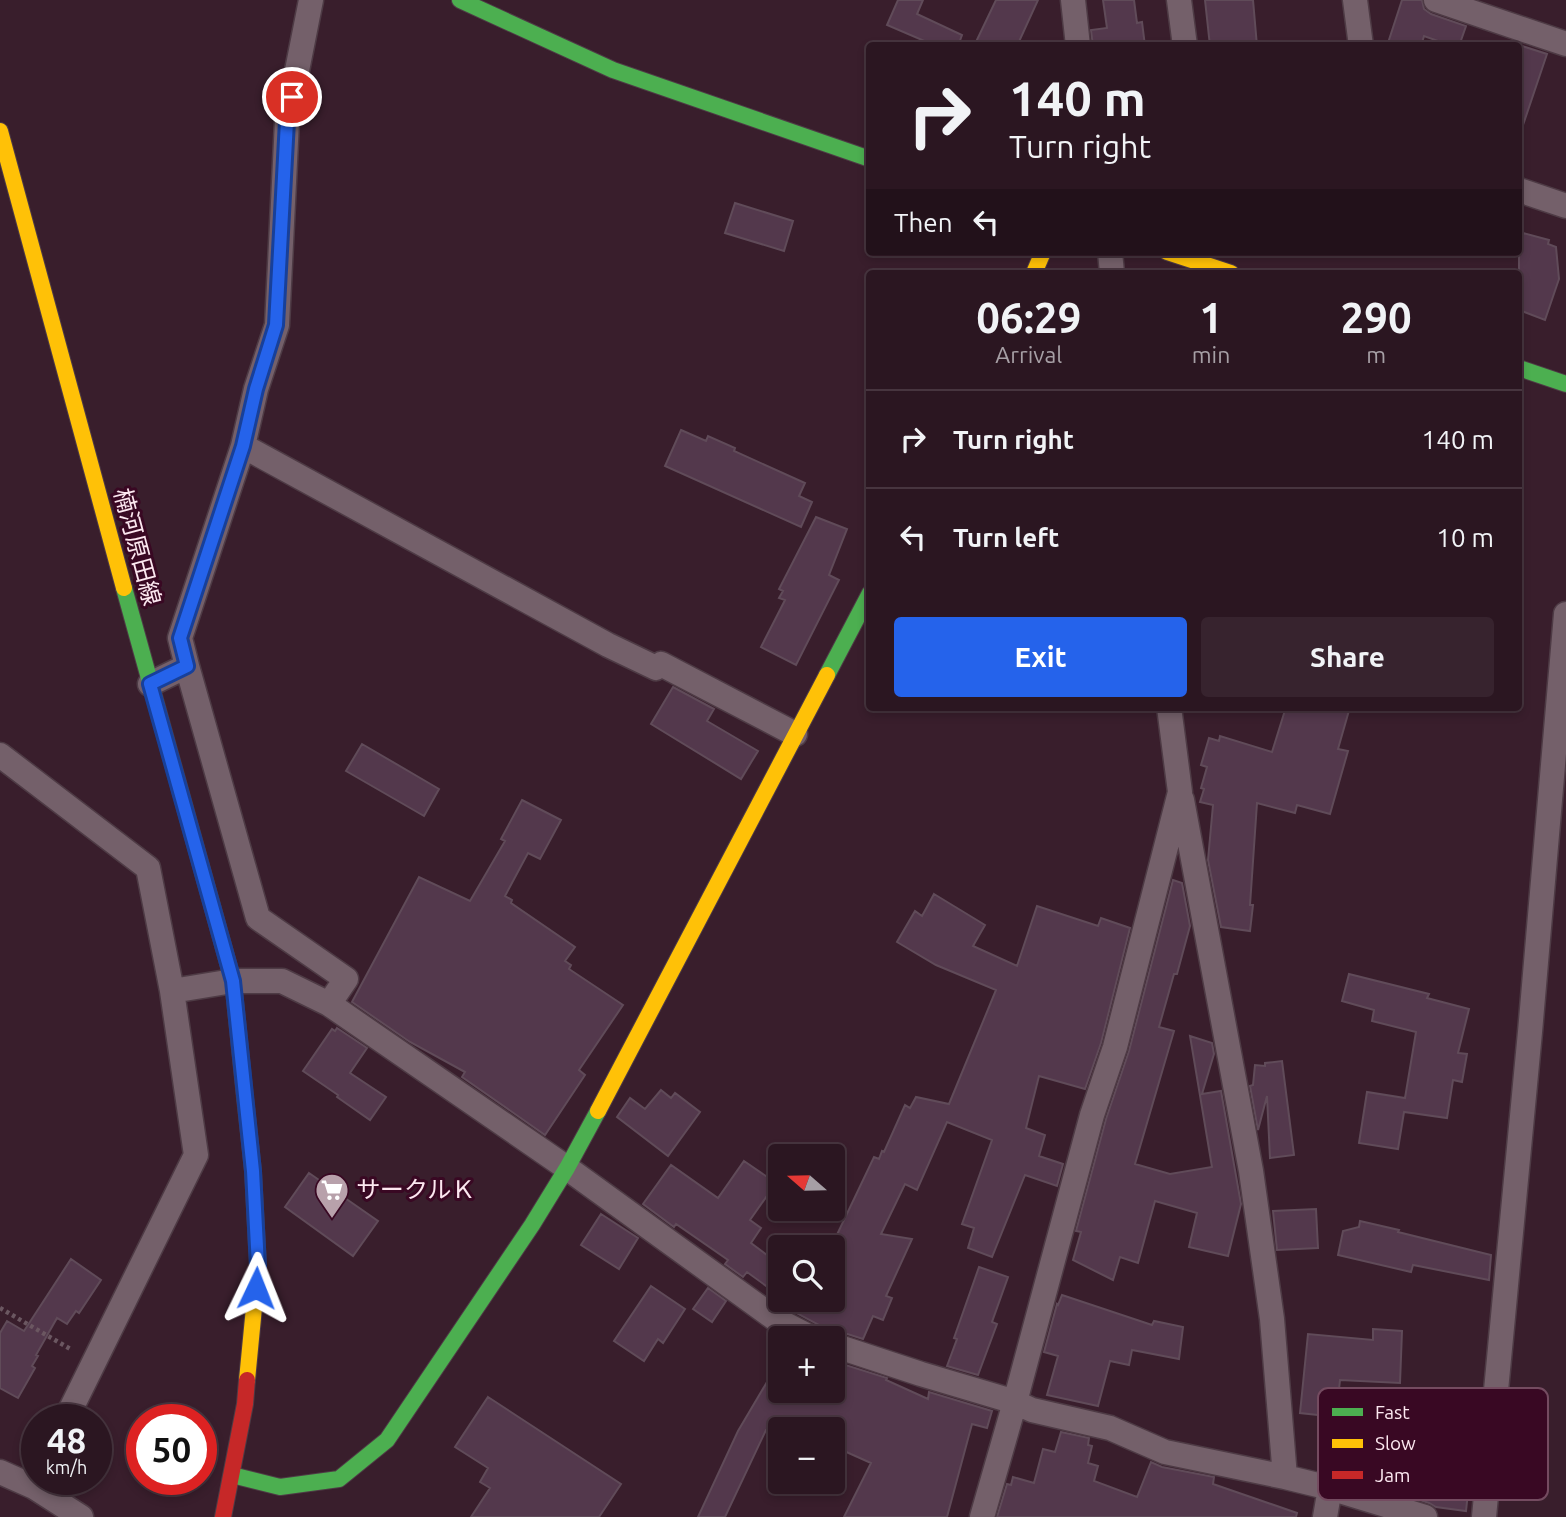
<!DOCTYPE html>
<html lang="en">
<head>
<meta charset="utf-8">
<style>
  :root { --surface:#2b1621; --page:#37232e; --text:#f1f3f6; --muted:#a69fa5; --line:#47353f; --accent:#2563eb }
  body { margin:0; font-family:Ubuntu,"Noto Sans JP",sans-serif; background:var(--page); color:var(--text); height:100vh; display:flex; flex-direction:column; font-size:26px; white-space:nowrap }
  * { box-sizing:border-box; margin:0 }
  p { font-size:23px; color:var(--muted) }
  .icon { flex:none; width:38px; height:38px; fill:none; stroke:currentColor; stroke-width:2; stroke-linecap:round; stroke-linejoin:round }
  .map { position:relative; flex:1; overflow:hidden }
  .panel { position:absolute; left:866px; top:270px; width:656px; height:441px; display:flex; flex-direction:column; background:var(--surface); border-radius:7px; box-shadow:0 4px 10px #0003,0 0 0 2px var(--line) }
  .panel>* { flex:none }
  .guide { position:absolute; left:866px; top:42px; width:656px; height:214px; border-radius:7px; box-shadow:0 4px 10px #0003,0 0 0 2px var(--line); background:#2b1621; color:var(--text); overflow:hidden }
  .needle { width:46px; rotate:290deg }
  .buttons { position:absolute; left:768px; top:1144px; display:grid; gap:14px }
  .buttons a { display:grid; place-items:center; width:77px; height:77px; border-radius:7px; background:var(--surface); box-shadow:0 4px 10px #0003,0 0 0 2px var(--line); font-size:35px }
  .speed { position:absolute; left:21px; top:1404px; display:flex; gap:14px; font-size:35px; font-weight:700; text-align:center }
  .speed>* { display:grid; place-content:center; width:91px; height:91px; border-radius:50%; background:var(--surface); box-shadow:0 4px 10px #0003,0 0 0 2px var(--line); line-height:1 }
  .speed small { font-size:18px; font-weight:400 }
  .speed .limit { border:10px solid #d22; background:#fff; color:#111 }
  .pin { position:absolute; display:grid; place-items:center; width:60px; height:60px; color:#fff; margin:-30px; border:4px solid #fff; border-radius:50%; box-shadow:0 2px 7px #0007 }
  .me { position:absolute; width:77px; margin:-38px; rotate:2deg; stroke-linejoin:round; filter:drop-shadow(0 0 5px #0008) }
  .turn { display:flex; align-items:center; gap:24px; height:147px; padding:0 28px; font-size:32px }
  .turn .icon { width:91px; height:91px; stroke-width:2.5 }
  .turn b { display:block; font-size:49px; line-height:60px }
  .then { display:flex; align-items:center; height:66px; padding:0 28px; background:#0003; gap:14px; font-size:26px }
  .eta { display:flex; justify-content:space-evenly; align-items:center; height:119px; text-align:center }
  .eta b { font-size:42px; font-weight:700; line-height:49px }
  .action { display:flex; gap:14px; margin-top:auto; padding:14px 28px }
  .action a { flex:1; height:80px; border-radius:7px; background:var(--accent); color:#fff; font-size:28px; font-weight:700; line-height:80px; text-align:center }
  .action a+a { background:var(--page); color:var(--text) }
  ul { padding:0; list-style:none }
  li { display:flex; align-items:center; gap:21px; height:98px; padding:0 28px; border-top:2px solid var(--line) }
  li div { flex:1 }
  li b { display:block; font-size:26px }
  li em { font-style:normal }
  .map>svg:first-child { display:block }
  .building { fill:#53384c; stroke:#604b59; stroke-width:2 }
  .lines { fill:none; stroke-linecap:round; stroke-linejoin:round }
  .street-casing { stroke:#4e3b45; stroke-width:27 }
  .fast-casing { stroke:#4e3b45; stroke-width:18 }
  .slow-casing { stroke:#4e3b45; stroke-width:18 }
  .jam-casing { stroke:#4e3b45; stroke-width:18 }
  .path { stroke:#6b5761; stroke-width:4.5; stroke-dasharray:3.5 3.5; stroke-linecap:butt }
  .street { stroke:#74606a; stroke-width:24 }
  .fast { stroke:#4caf50; stroke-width:16 }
  .slow { stroke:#ffc107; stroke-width:16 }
  .jam { stroke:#c62828; stroke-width:16 }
  .route-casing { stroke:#184099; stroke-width:18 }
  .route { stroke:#2563eb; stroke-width:12 }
  .labels { text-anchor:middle; stroke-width:6; stroke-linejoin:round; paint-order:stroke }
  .street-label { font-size:24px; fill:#fce8f0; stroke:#390823 }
  .poi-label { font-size:24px; fill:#fce8f0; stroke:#390823; text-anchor:start }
  .key { fill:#390823; stroke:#744b60; stroke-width:2 }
  .key-label { font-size:19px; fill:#fce8f0 }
</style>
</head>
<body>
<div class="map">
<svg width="1566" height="1517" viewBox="0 0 1566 1517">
  <rect width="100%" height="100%" fill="#391e2c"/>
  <!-- building -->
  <path class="building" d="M 898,0 L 923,0 L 917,14 L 962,35 L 958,46 L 936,46 L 887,25 Z
    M 996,0 L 1038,0 L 1017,46 L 974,46 Z
    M 1103,0 L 1134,0 L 1137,23 L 1142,22 L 1145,46 L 1093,46 L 1091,30 L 1107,28 Z
    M 1205,0 L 1253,0 L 1257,46 L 1210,46 Z
    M 1402,0 L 1422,0 L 1424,9 L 1431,14 L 1466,26 L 1459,46 L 1452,46 L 1424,36 L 1421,46 L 1387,46 Z
    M 1519,45 L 1547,54 L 1523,125 L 1519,125 Z
    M 735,203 L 793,221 L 784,251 L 725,233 Z
    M 1519,232 L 1549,240 L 1548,244 L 1556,247 L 1559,279 L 1545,320 L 1519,310 Z
    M 681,430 L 706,441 L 708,436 L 735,448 L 734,451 L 805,483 L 799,496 L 812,502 L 801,527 L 665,466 Z
    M 816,517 L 847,529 L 829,575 L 839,580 L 796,665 L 761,647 L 785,600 L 779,598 L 783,591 L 779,589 Z
    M 673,687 L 714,709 L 707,721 L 758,751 L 741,779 L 651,724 Z
    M 1286,707 L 1350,707 L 1338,749 L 1348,751 L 1330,814 L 1297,805 L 1295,813 L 1257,803 L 1250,905 L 1253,905 L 1250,931 L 1221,927 L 1208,860 L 1213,805 L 1200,802 L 1204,789 L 1201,788 L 1207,767 L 1201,765 L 1209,738 L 1219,741 L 1220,736 L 1272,752 Z
    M 362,744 L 439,789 L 424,816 L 346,771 Z
    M 522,800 L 561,820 L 540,859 L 528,853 L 505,896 L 512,900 L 511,903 L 575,947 L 565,961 L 571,965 L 569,969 L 623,1005 L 579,1070 L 585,1075 L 545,1135 L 462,1077 L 465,1072 L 410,1042 L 352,1002 L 419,877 L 470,901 L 505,841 L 501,839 Z
    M 1173,880 L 1182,883 L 1190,926 L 1177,974 L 1174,974 L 1159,1027 L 1174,1031 L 1135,1164 L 1170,1174 L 1212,1167 L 1190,1036 L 1212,1043 L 1214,1054 L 1202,1094 L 1221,1091 L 1241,1204 L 1228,1256 L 1189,1247 L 1197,1213 L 1155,1201 L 1138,1263 L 1120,1257 L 1113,1280 L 1073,1260 L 1081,1232 L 1076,1231 L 1106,1119 L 1129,1051 Z
    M 934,894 L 985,925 L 973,946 L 1017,966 L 1037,906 L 1098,926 L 1101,918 L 1130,928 L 1101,1043 L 1085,1089 L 1039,1076 L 1026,1128 L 1045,1135 L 1039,1156 L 1063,1164 L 1057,1186 L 1025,1175 L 992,1257 L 968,1248 L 974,1228 L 962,1224 L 992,1140 L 947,1122 L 917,1190 L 905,1184 L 881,1234 L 912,1239 L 886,1296 L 892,1298 L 883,1320 L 873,1316 L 863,1339 L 838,1331 L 827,1332 L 821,1326 L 785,1307 L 775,1300 L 833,1300 L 833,1243 L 874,1157 L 879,1159 L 882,1151 L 884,1152 L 905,1105 L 910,1108 L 916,1097 L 949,1104 L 996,990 L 936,965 L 897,942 L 915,911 L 922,916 Z
    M 1349,974 L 1429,994 L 1427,998 L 1469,1009 L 1458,1053 L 1467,1054 L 1462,1082 L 1453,1080 L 1447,1118 L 1404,1112 L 1398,1149 L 1359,1143 L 1367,1092 L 1405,1098 L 1416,1032 L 1372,1021 L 1374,1010 L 1342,1001 Z
    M 337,1028 L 367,1048 L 350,1073 L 386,1097 L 370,1120 L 337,1097 L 338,1095 L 303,1071 L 332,1029 L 335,1031 Z
    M 1282,1061 L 1294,1155 L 1270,1158 L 1267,1096 L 1258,1130 L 1250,1086 L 1253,1085 L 1255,1065 L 1265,1066 L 1265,1063 Z
    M 661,1090 L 671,1098 L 675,1093 L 700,1112 L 668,1156 L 617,1117 L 630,1098 L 645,1109 Z
    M 744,1161 L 776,1183 L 750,1220 L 761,1228 L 751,1243 L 780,1265 L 780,1296 L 747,1272 L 743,1277 L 725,1264 L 728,1260 L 676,1224 L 674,1227 L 643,1204 L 671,1165 L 718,1198 Z
    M 309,1173 L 378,1221 L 353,1256 L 285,1207 Z
    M 1316,1209 L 1318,1248 L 1277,1250 L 1273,1211 Z
    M 601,1214 L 638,1238 L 619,1269 L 581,1245 Z
    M 1360,1221 L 1399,1230 L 1398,1232 L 1491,1255 L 1489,1280 L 1413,1265 L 1411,1272 L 1338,1255 L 1343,1231 L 1359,1227 Z
    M 71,1259 L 101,1280 L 79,1313 L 76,1311 L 67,1324 L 57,1318 L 36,1355 L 38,1356 L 32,1366 L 35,1368 L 18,1398 L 0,1388 L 0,1333 L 7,1321 L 24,1331 Z
    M 979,1267 L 1008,1277 L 992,1322 L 997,1324 L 978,1375 L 947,1366 L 957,1339 L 954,1338 Z
    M 651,1286 L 685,1309 L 663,1343 L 658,1339 L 644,1361 L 614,1341 Z
    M 708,1288 L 726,1301 L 712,1322 L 693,1309 Z
    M 1062,1295 L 1152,1325 L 1154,1321 L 1183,1327 L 1179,1359 L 1132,1350 L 1129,1365 L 1110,1361 L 1098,1406 L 1047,1395 L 1058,1356 L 1044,1352 L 1057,1304 L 1058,1305 Z
    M 1373,1329 L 1402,1331 L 1400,1383 L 1340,1380 L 1336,1417 L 1300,1413 L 1308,1334 L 1373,1340 Z
    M 780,1360 L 780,1391 L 833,1391 L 833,1361 L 887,1378 L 886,1380 L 928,1399 L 929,1392 L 992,1411 L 987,1428 L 972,1424 L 947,1517 L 844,1517 L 871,1463 L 833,1446 L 833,1430 L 766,1430 L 725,1517 L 698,1517 L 738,1431 Z
    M 488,1397 L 621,1484 L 599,1517 L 471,1517 L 490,1488 L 480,1482 L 488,1468 L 455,1447 Z
    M 1422,1426 L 1475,1427 L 1466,1511 L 1436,1507 L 1429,1503 L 1414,1498 Z
    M 1061,1432 L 1089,1438 L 1088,1445 L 1092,1446 L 1088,1463 L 1098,1466 L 1094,1481 L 1137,1497 L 1151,1462 L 1162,1467 L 1214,1477 L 1213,1484 L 1297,1513 L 1296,1517 L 997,1517 L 1007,1484 L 1011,1485 L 1013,1477 L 1034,1483 L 1043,1449 L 1055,1452 Z"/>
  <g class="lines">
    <defs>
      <path id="street" d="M 1073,0 L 1078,46
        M 1179,0 L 1185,46
        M 1355,0 L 1361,46
        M 1436,0 L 1566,44
        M 1519,190 L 1566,206
        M 1110,252 L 1112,273
        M 243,446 L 608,645 L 656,668 L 661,664 L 795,734
        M 187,666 L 258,918 L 346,979 L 329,1004
        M 150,684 L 187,666 L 180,638 L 243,446 L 256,389 L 277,325 L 287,121 L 311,0
        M 0,755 L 148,868 L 172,991
        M 1182,800 L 1251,1171 L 1272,1319 L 1285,1477
        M 833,1345 L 921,1374 L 1015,1402 L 1032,1410 L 1110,1428 L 1165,1452 L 1285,1477 L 1330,1488 L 1425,1517
        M 66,1419 L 196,1155 L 172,991 L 233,981 L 282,981 L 329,1004 L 567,1168 L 777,1320 L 814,1339
        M 0,1472 L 34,1487 L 81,1517
        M 982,1517 L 1015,1402 L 1092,1115 L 1115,1047 L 1180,792 L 1169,707
        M 1325,1517 L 1330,1488
        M 1484,1517 L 1530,1032 L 1566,614"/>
      <path id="fast" d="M 460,0 L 613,70 L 870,159
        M 1519,368 L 1566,384
        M 124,588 L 233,981 L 245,1098
        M 827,675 L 870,593
        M 232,1475 L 280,1487 L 339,1479 L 387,1440 L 532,1225 L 567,1168 L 598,1111"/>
      <path id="slow" d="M 0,131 L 124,588
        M 1167,252 L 1231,273
        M 1034,273 L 1043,252
        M 245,1098 L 253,1171 L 258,1266 L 247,1380
        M 598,1111 L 827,675"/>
      <path id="jam" d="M 223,1517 L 245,1404 L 247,1380"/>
    </defs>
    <!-- street casing -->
    <use href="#street" class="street-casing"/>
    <!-- fast casing -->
    <use href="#fast" class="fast-casing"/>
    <!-- slow casing -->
    <use href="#slow" class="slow-casing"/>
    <!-- jam casing -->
    <use href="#jam" class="jam-casing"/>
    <!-- path -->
    <path class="path" d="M 0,1308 L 72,1350"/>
    <!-- street -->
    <use href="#street" class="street"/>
    <!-- fast -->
    <use href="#fast" class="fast"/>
    <!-- slow -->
    <use href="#slow" class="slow"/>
    <!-- jam -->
    <use href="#jam" class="jam"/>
  </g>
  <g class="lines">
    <defs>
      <path id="route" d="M 256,1288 L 258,1266 L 253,1171 L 233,981 L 150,684 L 187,666 L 180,638 L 243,446 L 256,389 L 276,325 L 287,121 L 292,97"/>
    </defs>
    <!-- route casing -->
    <use href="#route" class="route-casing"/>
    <!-- route -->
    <use href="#route" class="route"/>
  </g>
  <!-- icons -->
  <defs>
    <symbol id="supermarket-pin" viewBox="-11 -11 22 30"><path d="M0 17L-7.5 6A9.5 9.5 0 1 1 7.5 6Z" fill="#b8a1ab" stroke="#390823"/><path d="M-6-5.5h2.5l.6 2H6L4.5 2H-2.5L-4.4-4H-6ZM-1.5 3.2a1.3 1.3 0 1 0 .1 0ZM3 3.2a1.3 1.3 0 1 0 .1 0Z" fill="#fff"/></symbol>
  </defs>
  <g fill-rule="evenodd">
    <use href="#supermarket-pin" x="313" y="1171" width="38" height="52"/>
  </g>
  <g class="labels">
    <!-- street labels -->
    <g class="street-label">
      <text transform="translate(137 547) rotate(75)" y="8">楠河原田線</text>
    </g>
    <!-- poi labels -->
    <g class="poi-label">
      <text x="356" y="1198">サークルＫ</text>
    </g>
  </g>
  <!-- legend -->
  <rect x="1318" y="1388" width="230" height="112" rx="10" class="key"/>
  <rect x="1332" y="1408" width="31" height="8" fill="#4caf50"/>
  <rect x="1332" y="1439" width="31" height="9" fill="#ffc107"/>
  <rect x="1332" y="1471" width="31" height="8" fill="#c62828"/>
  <g class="key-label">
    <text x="1375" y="1419">Fast</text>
    <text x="1375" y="1450">Slow</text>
    <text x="1375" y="1482">Jam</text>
  </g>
</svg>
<div class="buttons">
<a><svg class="needle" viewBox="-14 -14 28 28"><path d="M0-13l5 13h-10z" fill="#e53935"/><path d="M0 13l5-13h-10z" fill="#a69fa5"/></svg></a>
<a><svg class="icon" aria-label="search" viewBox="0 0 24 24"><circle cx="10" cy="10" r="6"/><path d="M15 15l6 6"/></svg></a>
<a>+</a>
<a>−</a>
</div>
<div class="speed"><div>48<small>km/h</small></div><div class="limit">50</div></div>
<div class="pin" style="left:292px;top:97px;background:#d93025"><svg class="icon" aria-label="arrive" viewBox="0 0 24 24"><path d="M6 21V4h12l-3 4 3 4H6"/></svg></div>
<svg class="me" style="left:256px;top:1288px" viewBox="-20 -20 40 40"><path d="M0-17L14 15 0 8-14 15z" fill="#2563eb" stroke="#fff" stroke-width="4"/></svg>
<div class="guide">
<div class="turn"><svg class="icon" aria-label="right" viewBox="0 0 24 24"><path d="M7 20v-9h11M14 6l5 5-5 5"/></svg><div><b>140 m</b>Turn right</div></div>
<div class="then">Then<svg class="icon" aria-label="left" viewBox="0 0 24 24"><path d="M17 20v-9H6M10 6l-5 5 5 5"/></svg></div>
</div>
<section class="panel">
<div class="eta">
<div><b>06:29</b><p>Arrival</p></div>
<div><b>1</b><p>min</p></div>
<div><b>290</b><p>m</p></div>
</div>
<ul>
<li><svg class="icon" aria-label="right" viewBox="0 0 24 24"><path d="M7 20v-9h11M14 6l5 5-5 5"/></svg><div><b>Turn right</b></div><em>140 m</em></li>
<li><svg class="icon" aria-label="left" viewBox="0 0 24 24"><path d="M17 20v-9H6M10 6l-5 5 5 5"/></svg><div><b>Turn left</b></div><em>10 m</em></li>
</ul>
<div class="action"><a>Exit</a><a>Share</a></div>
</section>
</div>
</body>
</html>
